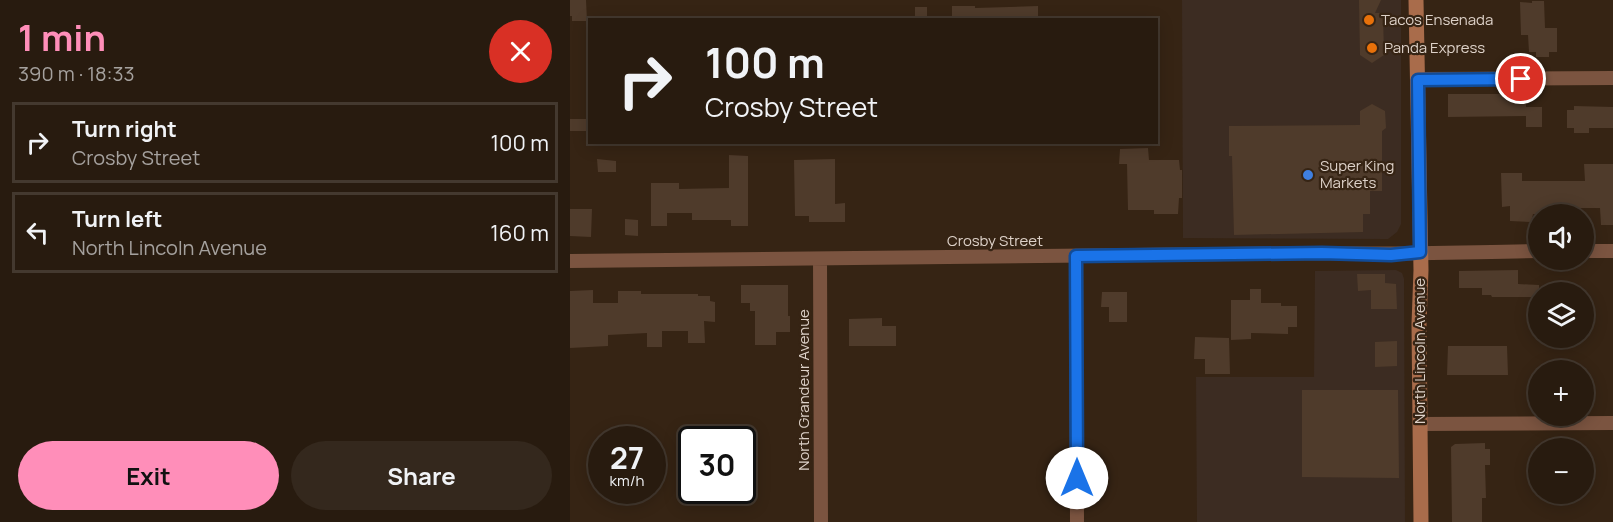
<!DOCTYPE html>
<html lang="en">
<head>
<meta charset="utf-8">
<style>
  :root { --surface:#281b0f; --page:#34281d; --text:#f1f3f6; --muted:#a5a19e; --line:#44392f; --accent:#ff8eb9 }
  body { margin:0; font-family:Manrope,sans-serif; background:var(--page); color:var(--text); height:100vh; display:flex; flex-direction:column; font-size:22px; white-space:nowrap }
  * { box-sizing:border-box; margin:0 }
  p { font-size:20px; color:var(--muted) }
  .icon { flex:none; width:33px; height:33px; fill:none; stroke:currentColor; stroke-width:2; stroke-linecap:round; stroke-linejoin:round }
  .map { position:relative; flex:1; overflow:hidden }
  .side { display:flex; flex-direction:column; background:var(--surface); width:570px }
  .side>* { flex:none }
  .banner { position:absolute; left:18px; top:18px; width:570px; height:126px; border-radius:0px; box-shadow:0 3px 15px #0003,0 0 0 2px var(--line); background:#281b0f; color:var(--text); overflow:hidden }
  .buttons { position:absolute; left:958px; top:204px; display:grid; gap:12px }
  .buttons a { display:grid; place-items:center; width:66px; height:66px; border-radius:50%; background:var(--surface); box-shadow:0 3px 15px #0003,0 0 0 2px var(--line); font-size:30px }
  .speed { position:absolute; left:18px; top:426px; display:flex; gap:12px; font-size:30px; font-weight:700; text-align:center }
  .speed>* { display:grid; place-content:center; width:78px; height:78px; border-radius:50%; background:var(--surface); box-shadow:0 3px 15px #0003,0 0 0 2px var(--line); line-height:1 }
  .speed small { font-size:15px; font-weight:400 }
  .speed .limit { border:3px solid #111; border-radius:9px; background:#fff; color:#111 }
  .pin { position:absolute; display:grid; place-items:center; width:51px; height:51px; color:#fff; margin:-26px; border:3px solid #fff; border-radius:50%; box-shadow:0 2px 6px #0007 }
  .me { position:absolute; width:66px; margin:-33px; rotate:0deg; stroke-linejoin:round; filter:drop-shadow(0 0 4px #0008) }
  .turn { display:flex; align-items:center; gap:21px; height:126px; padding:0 18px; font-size:27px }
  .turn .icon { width:78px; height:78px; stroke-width:2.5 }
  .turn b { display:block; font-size:42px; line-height:51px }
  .round { display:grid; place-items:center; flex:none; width:63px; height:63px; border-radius:32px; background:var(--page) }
  .summary { display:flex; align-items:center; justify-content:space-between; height:102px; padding:0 18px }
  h1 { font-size:36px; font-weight:700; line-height:45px; color:var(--accent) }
  .primary-button { display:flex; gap:12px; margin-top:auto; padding:12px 18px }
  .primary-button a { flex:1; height:69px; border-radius:36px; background:var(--accent); color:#111; font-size:24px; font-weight:700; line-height:69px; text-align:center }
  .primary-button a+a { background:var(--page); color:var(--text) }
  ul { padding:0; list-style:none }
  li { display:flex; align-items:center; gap:18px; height:81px; margin:0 12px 9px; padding:0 6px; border:3px solid var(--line); border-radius:0px }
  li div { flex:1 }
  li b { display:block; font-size:22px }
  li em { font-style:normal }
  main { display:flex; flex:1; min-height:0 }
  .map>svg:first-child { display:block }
  .commercial { fill:#3c2c22 }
  .building { fill:#4f3b2b }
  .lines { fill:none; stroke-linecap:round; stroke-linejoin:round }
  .street { stroke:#7b5440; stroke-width:14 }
  .secondary { stroke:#a96c4b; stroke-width:15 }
  .route-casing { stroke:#114b97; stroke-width:15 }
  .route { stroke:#1a73e8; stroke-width:10 }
  .food-dot { fill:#e8710a; stroke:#362414; stroke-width:2 }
  .shop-dot { fill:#3f7fe0; stroke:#362414; stroke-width:2 }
  .labels { text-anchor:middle; stroke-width:4.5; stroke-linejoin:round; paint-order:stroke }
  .poi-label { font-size:15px; fill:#ddd1c8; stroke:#362414; text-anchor:start }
  .street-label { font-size:15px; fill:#ddd1c8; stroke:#362414 }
</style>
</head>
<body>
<main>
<section class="side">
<div class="summary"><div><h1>1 min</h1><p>390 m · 18:33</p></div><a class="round" style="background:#d93025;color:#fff"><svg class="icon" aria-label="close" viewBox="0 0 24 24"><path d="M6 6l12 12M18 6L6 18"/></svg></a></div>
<ul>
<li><svg class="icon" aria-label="right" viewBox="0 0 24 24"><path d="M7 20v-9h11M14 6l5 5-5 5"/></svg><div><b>Turn right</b><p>Crosby Street</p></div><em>100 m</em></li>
<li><svg class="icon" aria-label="left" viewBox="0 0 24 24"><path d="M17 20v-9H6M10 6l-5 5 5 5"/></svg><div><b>Turn left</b><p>North Lincoln Avenue</p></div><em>160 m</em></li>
</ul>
<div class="primary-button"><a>Exit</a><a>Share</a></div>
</section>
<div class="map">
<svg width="1043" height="522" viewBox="0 0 1043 522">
  <rect width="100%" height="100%" fill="#362414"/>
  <!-- commercial -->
  <path class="commercial" d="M 612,0 L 831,0 L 831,224 L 827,232 L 818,239 L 613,238 Z
    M 826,270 L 832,273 L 834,279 L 835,522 L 627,522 L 626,377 L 744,377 L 745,271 Z"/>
  <!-- building -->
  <path class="building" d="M 0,0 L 16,0 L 17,21 L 2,21 L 2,16 L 0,16 Z
    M 789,0 L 811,0 L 805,13 L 813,13 L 814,55 L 802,63 L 790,55 Z
    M 962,1 L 974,1 L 975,28 L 987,28 L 987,52 L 979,52 L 979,57 L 966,57 L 966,52 L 959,52 L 958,35 L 951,35 L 950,2 L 962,3 Z
    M 382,6 L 405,6 L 405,8 L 468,6 L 468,20 L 382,20 Z
    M 345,7 L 357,7 L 357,20 L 345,20 Z
    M 878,94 L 956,94 L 956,116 L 878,117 Z
    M 802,104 L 815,111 L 816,128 L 812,131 L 812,191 L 800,191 L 800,214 L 793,214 L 793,232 L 664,235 L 662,156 L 659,156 L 659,126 L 790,125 L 790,111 Z
    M 1004,106 L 1043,107 L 1043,128 L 1019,128 L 1019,133 L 1004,133 L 1004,128 L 997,128 L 997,110 L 1004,110 Z
    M 956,107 L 972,107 L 972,127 L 956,127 Z
    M 0,119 L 20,119 L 20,131 L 0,131 Z
    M 578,148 L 579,160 L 609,160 L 610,170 L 612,170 L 612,198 L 609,198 L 608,214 L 584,214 L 584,210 L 558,210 L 557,164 L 549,164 L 550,149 Z
    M 159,155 L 178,156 L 178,226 L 161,226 L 161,220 L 122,220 L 122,213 L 97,213 L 97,226 L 81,226 L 81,183 L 109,183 L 109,189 L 159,188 Z
    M 27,159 L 46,161 L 46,172 L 28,172 Z
    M 265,159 L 265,204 L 275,203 L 275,222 L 239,222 L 239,216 L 225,216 L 224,160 Z
    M 1014,164 L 1043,164 L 1043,225 L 1031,225 L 1030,208 L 991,208 L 991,214 L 963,214 L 961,222 L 940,221 L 940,206 L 932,207 L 931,173 L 952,173 L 952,181 L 1015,181 Z
    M 0,209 L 22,209 L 21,237 L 0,236 Z
    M 55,219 L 68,220 L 68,236 L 55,235 Z
    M 948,270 L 948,284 L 969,285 L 969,297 L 922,297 L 921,295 L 912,295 L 912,288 L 889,288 L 889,271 Z
    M 787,274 L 815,274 L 815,283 L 826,284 L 827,309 L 801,309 L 801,290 L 788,291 Z
    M 171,285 L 218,285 L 218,316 L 220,316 L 220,332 L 206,332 L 206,345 L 185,345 L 185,311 L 180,311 L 180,303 L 171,303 Z
    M 680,289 L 691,289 L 691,303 L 711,303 L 711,306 L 727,306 L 727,327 L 718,327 L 718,334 L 681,333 L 681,339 L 661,340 L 661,300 L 680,300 Z
    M 23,290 L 23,303 L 48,303 L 48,291 L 71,291 L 71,294 L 128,294 L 128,296 L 140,296 L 140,301 L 145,302 L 145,322 L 134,321 L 135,343 L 118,343 L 118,331 L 92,331 L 92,347 L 77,347 L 77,333 L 38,335 L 38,346 L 0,348 L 0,291 Z
    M 532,292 L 557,292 L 557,322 L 539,322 L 539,307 L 531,307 Z
    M 312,318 L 312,326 L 326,326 L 326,346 L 279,346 L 279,319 Z
    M 625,337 L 659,338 L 660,374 L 635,374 L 635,359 L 624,359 Z
    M 827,341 L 827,366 L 805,367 L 805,342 Z
    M 878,346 L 937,346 L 938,375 L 877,375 Z
    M 732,390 L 828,390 L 829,478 L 732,477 Z
    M 915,443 L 915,449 L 920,449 L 920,465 L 915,465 L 916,498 L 912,498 L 912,522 L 882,522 L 881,447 L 885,444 Z"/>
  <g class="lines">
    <!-- street -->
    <path class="street" d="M 848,79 L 1043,78
      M 1014,251 L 1043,251
      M 506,256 L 507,522
      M 250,259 L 251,522
      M 0,261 L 752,253 C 825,255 897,252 969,251
      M 850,424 L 1043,423"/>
    <!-- secondary -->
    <path class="secondary" d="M 846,0 L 851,270 L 849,324 L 851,522"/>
  </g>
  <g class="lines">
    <defs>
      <path id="route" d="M 507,478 L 506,256 L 752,253 L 821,255 L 850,252 L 848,80 L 951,79"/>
    </defs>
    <!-- route casing -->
    <use href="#route" class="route-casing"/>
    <!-- route -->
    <use href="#route" class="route"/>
  </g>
  <!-- markers -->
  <g class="food-dot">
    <circle cx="799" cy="20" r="6"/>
    <circle cx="802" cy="48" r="6"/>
  </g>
  <circle class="shop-dot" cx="738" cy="175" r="6"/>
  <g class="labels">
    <!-- poi labels -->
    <g class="poi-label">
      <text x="811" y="25">Tacos Ensenada</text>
      <text x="814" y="53">Panda Express</text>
      <text x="750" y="171">Super King<tspan x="750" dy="17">Markets</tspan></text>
    </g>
    <!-- street labels -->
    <g class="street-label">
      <text x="425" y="246">Crosby Street</text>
      <text transform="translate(850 351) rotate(-90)" y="5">North Lincoln Avenue</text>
      <text transform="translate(234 390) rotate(-90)" y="5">North Grandeur Avenue</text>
    </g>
  </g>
</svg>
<div class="buttons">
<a><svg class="icon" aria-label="sound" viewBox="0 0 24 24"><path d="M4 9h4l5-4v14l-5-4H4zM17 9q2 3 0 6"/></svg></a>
<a><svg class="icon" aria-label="layers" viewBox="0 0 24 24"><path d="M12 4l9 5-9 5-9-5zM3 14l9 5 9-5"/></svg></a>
<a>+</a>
<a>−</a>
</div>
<div class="speed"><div>27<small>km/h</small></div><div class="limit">30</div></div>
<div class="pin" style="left:951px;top:79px;background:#d93025"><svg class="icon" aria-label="arrive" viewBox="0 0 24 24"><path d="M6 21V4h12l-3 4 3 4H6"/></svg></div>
<svg class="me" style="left:507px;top:478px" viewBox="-20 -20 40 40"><circle r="19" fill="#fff"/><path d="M0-13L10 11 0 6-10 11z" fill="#1a73e8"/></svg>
<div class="banner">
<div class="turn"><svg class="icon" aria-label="right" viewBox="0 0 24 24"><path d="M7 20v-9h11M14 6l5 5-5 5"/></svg><div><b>100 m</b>Crosby Street</div></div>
</div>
</div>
</main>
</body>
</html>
